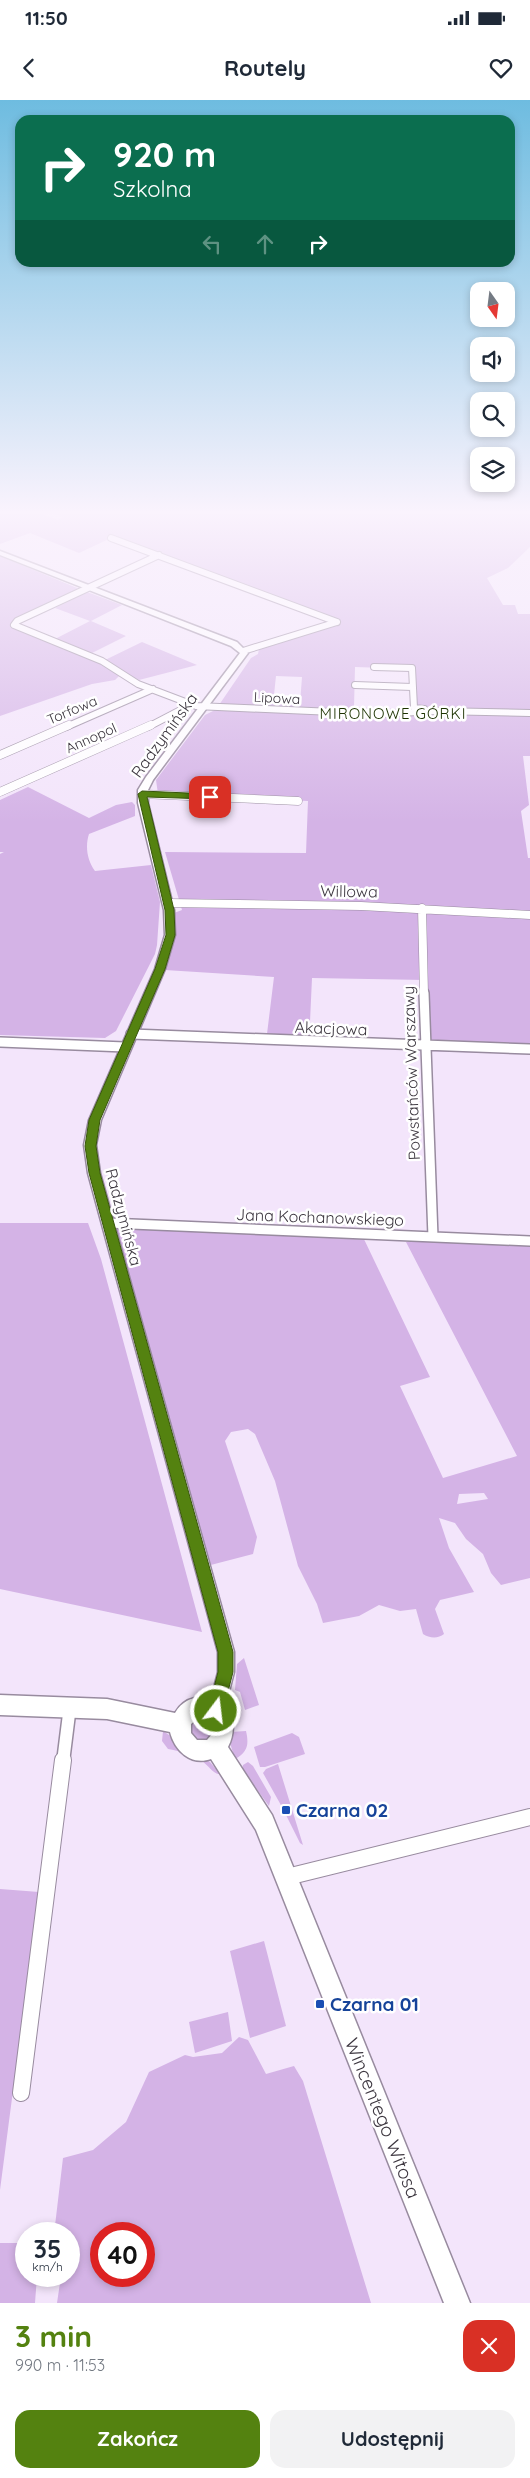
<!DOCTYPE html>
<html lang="pl">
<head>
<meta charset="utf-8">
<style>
  :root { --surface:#fff; --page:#f2f2f3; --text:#1f2937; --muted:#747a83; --accent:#548210 }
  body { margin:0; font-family:Quicksand,sans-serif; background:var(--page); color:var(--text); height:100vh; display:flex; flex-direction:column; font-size:19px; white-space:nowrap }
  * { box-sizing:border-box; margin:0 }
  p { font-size:16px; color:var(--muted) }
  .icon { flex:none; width:28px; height:28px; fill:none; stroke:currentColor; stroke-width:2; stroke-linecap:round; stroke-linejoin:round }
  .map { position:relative; height:2203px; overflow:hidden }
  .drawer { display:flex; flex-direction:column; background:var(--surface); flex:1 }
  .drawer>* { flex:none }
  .top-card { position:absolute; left:15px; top:15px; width:500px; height:152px; border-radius:15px; box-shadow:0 2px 8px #0003; background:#0b6e4f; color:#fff; overflow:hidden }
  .needle { width:32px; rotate:166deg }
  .buttons { position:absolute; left:470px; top:182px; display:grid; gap:10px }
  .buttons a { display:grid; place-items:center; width:45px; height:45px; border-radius:10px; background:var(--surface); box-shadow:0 2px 8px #0003; font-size:25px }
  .speed { position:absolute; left:15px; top:2122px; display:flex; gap:10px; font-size:25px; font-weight:700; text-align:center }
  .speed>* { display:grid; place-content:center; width:65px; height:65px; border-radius:50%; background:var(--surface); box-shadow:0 2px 8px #0003; line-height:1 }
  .speed small { font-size:12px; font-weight:400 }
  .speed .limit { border:8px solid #d22; background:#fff; color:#111 }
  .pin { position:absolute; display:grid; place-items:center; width:42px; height:42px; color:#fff; margin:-21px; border-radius:10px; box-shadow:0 2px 8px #0006 }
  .me { position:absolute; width:55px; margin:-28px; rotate:15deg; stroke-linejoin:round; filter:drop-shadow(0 0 4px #0008) }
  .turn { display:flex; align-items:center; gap:18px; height:105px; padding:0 15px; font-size:22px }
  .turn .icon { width:65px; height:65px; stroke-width:2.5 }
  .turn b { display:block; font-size:35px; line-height:42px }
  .lanes { display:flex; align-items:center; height:48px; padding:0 15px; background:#0003; justify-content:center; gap:25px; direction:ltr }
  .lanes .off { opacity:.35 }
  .round { display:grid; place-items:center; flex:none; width:52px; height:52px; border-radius:15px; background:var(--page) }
  .headline { display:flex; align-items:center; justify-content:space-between; height:85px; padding:0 15px }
  h1 { font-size:30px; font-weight:700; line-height:38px; color:var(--accent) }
  .button { display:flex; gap:10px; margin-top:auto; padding:10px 15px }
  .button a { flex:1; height:58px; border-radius:15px; background:var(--accent); color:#fff; font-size:20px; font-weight:700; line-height:58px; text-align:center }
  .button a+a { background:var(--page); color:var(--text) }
  .status { display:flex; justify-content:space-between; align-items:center; height:35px; padding:0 25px; background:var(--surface); direction:ltr }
  .status svg { height:14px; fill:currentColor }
  header { display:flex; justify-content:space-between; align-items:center; height:65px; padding:0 15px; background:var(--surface); font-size:22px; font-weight:700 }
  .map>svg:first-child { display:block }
  .green { fill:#d4b3e6; fill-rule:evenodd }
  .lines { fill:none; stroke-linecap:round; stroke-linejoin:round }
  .minor-far4-casing { stroke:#988b9f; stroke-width:8 }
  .minor-far3-casing { stroke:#988b9f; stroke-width:9 }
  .minor-far2-casing { stroke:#988b9f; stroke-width:12 }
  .minor-far1-casing { stroke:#988b9f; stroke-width:15 }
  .minor-casing { stroke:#988b9f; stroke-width:18 }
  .tertiary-casing { stroke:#988b9f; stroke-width:3 }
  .secondary-casing { stroke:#988b9f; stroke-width:3 }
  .minor-far4 { stroke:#fff; stroke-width:6 }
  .minor-far3 { stroke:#fff; stroke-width:8 }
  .minor-far2 { stroke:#fff; stroke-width:9 }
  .minor-far1 { stroke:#fff; stroke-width:12 }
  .minor { stroke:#fff; stroke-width:16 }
  .tertiary { fill:#fff; fill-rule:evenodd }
  .secondary { fill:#fff; fill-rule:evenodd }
  .route { fill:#548210; stroke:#37540a }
  .transit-dot { fill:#1a4fb4; stroke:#fff; stroke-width:2 }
  .labels { text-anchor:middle; stroke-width:5; stroke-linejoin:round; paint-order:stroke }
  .far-street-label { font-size:14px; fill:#3c363f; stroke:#fff }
  .far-neighbourhood-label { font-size:15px; letter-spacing:1px; fill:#1c3200; stroke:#fff }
  .street-label { font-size:16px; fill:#3c363f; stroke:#fff }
  .near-transit-label { font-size:19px; font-weight:bold; fill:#164399; stroke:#fff; text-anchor:start }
  .near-street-label { font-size:19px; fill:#3c363f; stroke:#fff }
</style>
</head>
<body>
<div class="status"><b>11:50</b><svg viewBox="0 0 49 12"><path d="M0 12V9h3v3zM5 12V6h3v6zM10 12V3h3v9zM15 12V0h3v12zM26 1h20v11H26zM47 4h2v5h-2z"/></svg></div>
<header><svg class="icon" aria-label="back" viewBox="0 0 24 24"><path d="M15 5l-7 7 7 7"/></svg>Routely<svg class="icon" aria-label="heart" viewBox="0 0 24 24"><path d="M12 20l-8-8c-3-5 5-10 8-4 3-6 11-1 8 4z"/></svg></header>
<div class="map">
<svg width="530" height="2203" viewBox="0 0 530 2203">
  <rect width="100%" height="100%" fill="#f3e5fb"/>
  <!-- green -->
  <path class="green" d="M 0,414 L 43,414 L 58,420 L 63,417 L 55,414 L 530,414 L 530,447 L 508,468 L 487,478 L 503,505 L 515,505 L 518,514 L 530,514 L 530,611 L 416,607 L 414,569 L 355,567 L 354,607 L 424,610 L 403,613 L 219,605 L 251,558 L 258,554 L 259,549 L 336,522 L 111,438 L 79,453 L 30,433 L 0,444 ZM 276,576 L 302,577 L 300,604 L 273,604 Z
    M 0,456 L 82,490 L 14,522 L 11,524 L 13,527 L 55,539 L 90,521 L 55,508 L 87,492 L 122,505 L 91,521 L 126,536 L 88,555 L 103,561 L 142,542 L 197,565 L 139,580 L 111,567 L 120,575 L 115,580 L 92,584 L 0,616 Z
    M 217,609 L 530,615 L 530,656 L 523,656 L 529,705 L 521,711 L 528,758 L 530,758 L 530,954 L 426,951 L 425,880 L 312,878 L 309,944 L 266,942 L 274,877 L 165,870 C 171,852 180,831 174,813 L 182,810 L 165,752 L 306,753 L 308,701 L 158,694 L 156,680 L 205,615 Z
    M 28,687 L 89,718 L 116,705 L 132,702 L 135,705 L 135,716 L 89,734 C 85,746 87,760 95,771 L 151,765 L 160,802 L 157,845 L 155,854 L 116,931 L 105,938 L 0,935 L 0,754 L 4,752 L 0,752 L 0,700 Z
    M 0,1123 L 88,1123 L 101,1159 L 202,1532 L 0,1489 Z
    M 110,1123 L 362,1135 L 430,1277 L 400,1286 L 443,1378 L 517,1356 L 406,1142 L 440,1138 L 530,1143 L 530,1478 L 501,1485 L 491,1473 L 483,1454 L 466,1439 L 455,1423 L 439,1418 L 449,1448 L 474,1492 L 440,1500 L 435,1509 L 444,1534 C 438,1539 429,1538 423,1534 L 416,1509 L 400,1511 L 379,1505 L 359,1516 L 323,1523 L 317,1504 L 298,1466 L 275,1381 L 255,1334 L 248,1329 L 231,1332 L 225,1341 L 257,1437 L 253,1454 L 203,1467 ZM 484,1393 L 488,1399 L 457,1404 L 459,1394 Z
    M 244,1558 L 259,1605 L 245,1610 L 240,1592 L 235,1590 L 237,1564 Z
    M189 1629a13 13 0 1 1 26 0a13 13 0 1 1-26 0Z
    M 163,1631 L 210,1662 L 220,1674 C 214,1675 208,1665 202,1661 C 192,1654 179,1651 168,1649 L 162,1641 Z
    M 246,1631 C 249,1644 248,1652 235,1659 L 230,1643 L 231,1632 Z
    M 292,1633 L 299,1637 L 305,1654 L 265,1667 L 260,1667 L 254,1647 Z
    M 248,1662 L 253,1666 L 271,1697 L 269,1706 L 242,1669 L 243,1665 Z
    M 278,1664 L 303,1745 L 300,1743 L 286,1715 L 291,1713 L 287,1704 L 282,1707 L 263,1673 L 266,1669 Z
    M 0,1789 L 39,1792 L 0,2090 Z
    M 264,1841 L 286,1926 L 250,1938 L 230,1851 Z
    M 228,1912 L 232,1941 L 195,1953 L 189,1922 Z
    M 239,1937 L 248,1940 L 266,1974 L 294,1966 L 303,1981 L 371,2203 L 57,2203 L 61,2176 L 69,2176 L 69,2134 L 54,2134 L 63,2058 L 93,2050 L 126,2022 L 149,1972 L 185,1955 L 193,1957 L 222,1953 ZM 101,2134 L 144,2134 L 144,2176 L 101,2176 Z
    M 0,2143 L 26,2143 L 26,2176 L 37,2176 L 35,2203 L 0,2203 Z"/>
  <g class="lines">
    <defs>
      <path id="minor-far4" d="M 111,438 L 337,522
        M 159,455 L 17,521 L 14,525 L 102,561 L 138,584 L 196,606 L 379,614 L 437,611 L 530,613
        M 243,551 L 337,522
        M 374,567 L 412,568 L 414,608 L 424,609
        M 355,585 L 412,587
        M 66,627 L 153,589
        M 148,627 L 192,604"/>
      <path id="minor-far3" d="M 0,655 L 69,625
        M 0,692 L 151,625
        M 142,694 L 298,701
        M 168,803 L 361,806 L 530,815
        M 422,808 L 424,894"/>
      <path id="minor-far2" d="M 424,893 L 433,1137
        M 131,934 L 530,949
        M 0,942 L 125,947
        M 108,1123 L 530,1141"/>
      <path id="minor-far1" d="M 63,1662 L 70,1606"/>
      <path id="minor" d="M 287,1777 L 530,1717
        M 21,1993 L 63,1660"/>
      <path id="tertiary" d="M 0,451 L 237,542 L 248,553 L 153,680 L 148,690 L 148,703 L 174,810 L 175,835 L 165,869 L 101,1020 L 96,1045 L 100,1073 L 234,1552 L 234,1572 L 224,1611 L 222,1617 L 216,1619 L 210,1617 L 208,1611 L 218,1572 L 218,1552 L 88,1073 L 84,1045 L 89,1020 L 155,869 L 165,835 L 164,810 L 138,703 L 138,690 L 146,677 L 240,553 L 231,546 L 0,455 Z"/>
      <path id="secondary" d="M 0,1595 L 107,1599 L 175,1613 C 195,1579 249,1605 228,1647 L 272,1715 L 470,2203 L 444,2203 L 256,1730 L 211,1659 C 191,1666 175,1651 170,1632 L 107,1619 L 0,1615 ZM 198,1618 L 206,1618 L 213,1624 L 213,1633 L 207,1640 L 197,1640 L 191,1633 L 191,1624 Z"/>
    </defs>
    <!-- minor-far4 casing -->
    <use href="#minor-far4" class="minor-far4-casing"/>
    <!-- minor-far3 casing -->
    <use href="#minor-far3" class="minor-far3-casing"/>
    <!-- minor-far2 casing -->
    <use href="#minor-far2" class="minor-far2-casing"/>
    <!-- minor-far1 casing -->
    <use href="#minor-far1" class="minor-far1-casing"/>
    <!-- minor casing -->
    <use href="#minor" class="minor-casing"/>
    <!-- tertiary casing -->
    <use href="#tertiary" class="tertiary-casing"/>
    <!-- secondary casing -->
    <use href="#secondary" class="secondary-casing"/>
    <!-- minor-far4 -->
    <use href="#minor-far4" class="minor-far4"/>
    <!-- minor-far3 -->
    <use href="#minor-far3" class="minor-far3"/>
    <!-- minor-far2 -->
    <use href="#minor-far2" class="minor-far2"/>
    <!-- minor-far1 -->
    <use href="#minor-far1" class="minor-far1"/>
    <!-- minor -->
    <use href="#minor" class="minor"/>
    <!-- tertiary -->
    <use href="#tertiary" class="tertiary"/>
    <!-- secondary -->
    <use href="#secondary" class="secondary"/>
  </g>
  <!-- sky -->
  <linearGradient id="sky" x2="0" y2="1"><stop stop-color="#6ebce0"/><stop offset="0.57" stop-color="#faf3fd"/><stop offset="1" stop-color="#faf3fd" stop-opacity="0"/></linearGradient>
  <rect width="530" height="723" fill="url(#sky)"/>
  <!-- route -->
  <path class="route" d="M 142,691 L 210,694 L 214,697 L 210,699 L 147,697 L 174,810 L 175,835 L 165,869 L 100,1020 L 96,1046 L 100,1073 L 233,1552 L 233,1572 L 223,1611 L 221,1616 L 216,1618 L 210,1616 L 208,1611 L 218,1572 L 218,1552 L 89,1073 L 85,1046 L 89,1020 L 155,869 L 166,835 L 165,810 L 138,694 Z"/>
  <!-- markers -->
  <g class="transit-dot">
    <rect x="281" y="1705" width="10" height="10" rx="2.5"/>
    <rect x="315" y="1899" width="10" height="10" rx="2.5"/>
  </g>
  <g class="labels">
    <!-- far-street labels -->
    <g class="far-street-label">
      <text transform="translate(277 598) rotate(3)" y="5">Lipowa</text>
      <text transform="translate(72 610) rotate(-23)" y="5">Torfowa</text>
      <text transform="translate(91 638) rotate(-24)" y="5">Annopol</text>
    </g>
    <!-- far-neighbourhood labels -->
    <g class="far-neighbourhood-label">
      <text x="393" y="619">MIRONOWE GÓRKI</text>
    </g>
    <!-- street labels -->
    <g class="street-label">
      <text transform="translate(164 635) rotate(-54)" y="6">Radzymińska</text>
      <text transform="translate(349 791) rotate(1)" y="6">Willowa</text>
      <text transform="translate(331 928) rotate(2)" y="6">Akacjowa</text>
      <text transform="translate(411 973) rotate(-92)" y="6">Powstańców Warszawy</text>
      <text transform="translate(124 1117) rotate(75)" y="6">Radzymińska</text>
      <text transform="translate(320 1117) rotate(2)" y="6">Jana Kochanowskiego</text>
    </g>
    <!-- near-transit labels -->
    <g class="near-transit-label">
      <text x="296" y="1717">Czarna 02</text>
      <text x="330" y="1911">Czarna 01</text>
    </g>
    <!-- near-street labels -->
    <g class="near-street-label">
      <text transform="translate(383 2018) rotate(68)" y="7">Wincentego Witosa</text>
    </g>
  </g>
</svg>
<div class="buttons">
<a><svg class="needle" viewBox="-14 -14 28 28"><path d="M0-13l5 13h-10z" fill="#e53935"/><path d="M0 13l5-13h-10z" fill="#747a83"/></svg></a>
<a><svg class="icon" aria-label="sound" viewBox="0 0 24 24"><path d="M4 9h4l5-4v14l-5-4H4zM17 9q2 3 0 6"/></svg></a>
<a><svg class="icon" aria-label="search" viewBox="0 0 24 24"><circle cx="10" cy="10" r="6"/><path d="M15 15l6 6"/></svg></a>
<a><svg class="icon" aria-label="layers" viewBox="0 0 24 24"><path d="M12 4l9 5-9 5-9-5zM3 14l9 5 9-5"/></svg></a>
</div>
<div class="speed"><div>35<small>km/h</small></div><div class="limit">40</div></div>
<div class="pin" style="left:210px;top:697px;background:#d93025"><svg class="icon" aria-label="arrive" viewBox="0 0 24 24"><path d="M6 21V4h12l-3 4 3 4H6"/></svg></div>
<svg class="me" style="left:216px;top:1611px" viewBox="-20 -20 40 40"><circle r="17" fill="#548210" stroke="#fff" stroke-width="3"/><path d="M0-11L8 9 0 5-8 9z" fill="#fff"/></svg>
<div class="top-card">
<div class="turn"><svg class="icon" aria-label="right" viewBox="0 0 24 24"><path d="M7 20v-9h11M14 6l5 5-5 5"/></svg><div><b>920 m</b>Szkolna</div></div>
<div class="lanes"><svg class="icon off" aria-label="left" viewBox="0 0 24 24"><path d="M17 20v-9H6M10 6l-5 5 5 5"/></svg><svg class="icon off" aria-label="ahead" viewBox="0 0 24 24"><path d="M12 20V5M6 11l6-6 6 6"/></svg><svg class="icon" aria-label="right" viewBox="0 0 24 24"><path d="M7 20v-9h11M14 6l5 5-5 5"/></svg></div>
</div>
</div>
<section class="drawer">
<div class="headline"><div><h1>3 min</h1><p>990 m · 11:53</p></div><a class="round" style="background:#d93025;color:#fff"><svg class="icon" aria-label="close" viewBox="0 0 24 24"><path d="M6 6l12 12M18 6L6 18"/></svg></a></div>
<div class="button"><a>Zakończ</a><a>Udostępnij</a></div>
</section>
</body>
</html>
